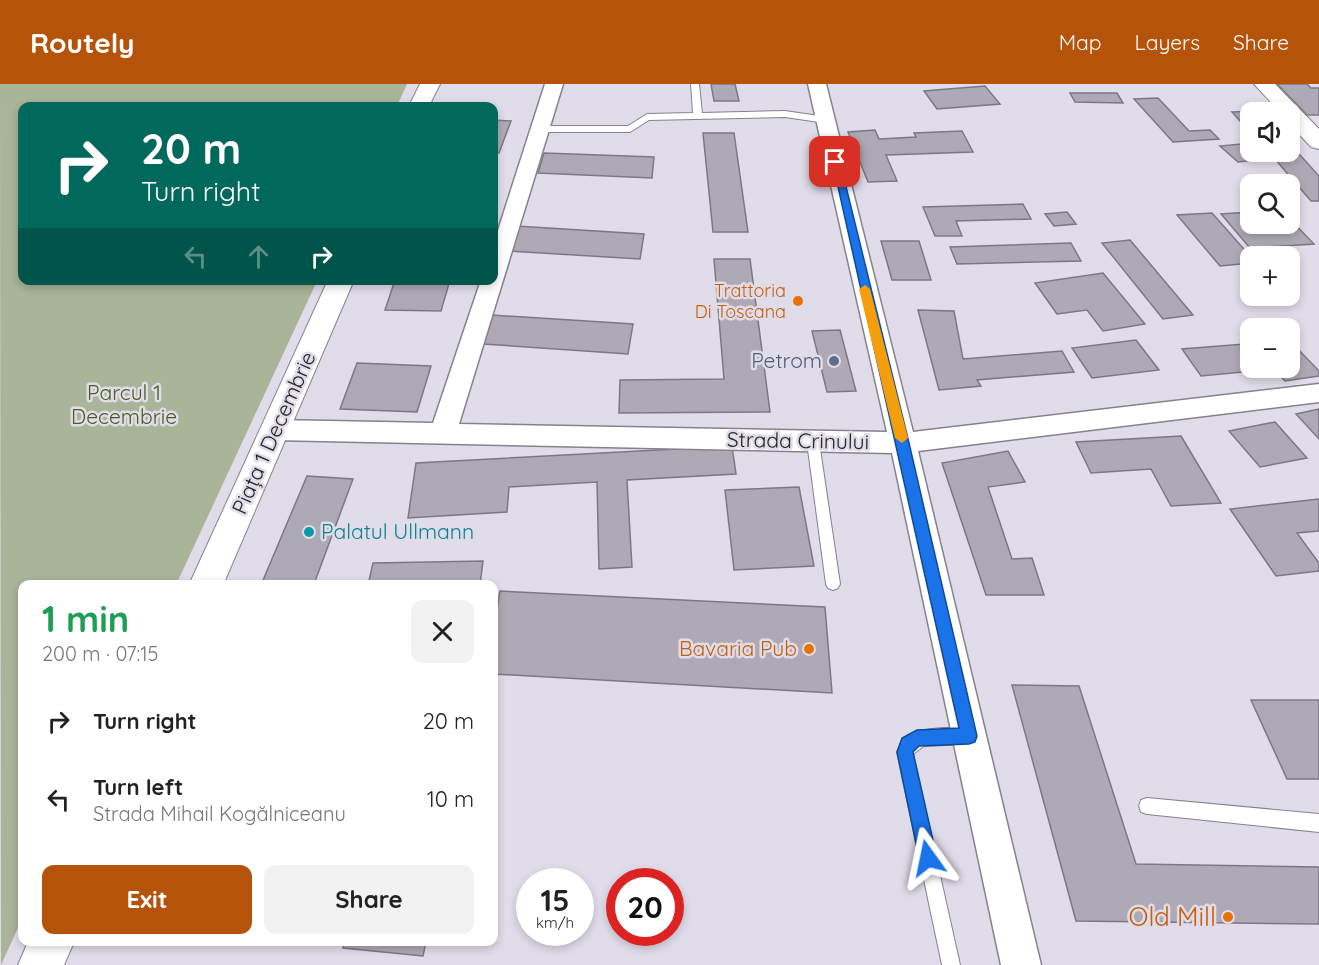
<!DOCTYPE html>
<html lang="en">
<head>
<meta charset="utf-8">
<style>
  :root { --surface:#fff; --page:#f2f2f2; --text:#222; --muted:#767676; --accent:#b45309 }
  body { margin:0; font-family:Quicksand,sans-serif; background:var(--page); color:var(--text); height:100vh; display:flex; flex-direction:column; font-size:22px; white-space:nowrap }
  * { box-sizing:border-box; margin:0 }
  p { font-size:20px; color:var(--muted) }
  .icon { flex:none; width:33px; height:33px; fill:none; stroke:currentColor; stroke-width:2; stroke-linecap:round; stroke-linejoin:round }
  .map { position:relative; flex:1; overflow:hidden }
  .sheet { position:absolute; left:18px; top:496px; width:480px; height:366px; display:flex; flex-direction:column; background:var(--surface); border-radius:12px; box-shadow:0 3px 9px #0003 }
  .sheet>* { flex:none }
  .hud { position:absolute; left:18px; top:18px; width:480px; height:183px; border-radius:12px; box-shadow:0 3px 9px #0003; background:#00695c; color:#fff; overflow:hidden }
  .controls { position:absolute; left:1240px; top:18px; display:grid; gap:12px }
  .controls a { display:grid; place-items:center; width:60px; height:60px; border-radius:12px; background:var(--surface); box-shadow:0 3px 9px #0003; font-size:30px }
  .speed { position:absolute; left:516px; top:784px; display:flex; gap:12px; font-size:30px; font-weight:700; text-align:center }
  .speed>* { display:grid; place-content:center; width:78px; height:78px; border-radius:50%; background:var(--surface); box-shadow:0 3px 9px #0003; line-height:1 }
  .speed small { font-size:15px; font-weight:400 }
  .speed .limit { border:9px solid #d22; background:#fff; color:#111 }
  .pin { position:absolute; display:grid; place-items:center; width:51px; height:51px; color:#fff; margin:-26px; border-radius:12px; box-shadow:0 3px 9px #0006 }
  .me { position:absolute; width:66px; margin:-33px; rotate:348deg; stroke-linejoin:round; filter:drop-shadow(0 0 4px #0008) }
  .turn { display:flex; align-items:center; gap:21px; height:126px; padding:0 24px; font-size:27px }
  .turn .icon { width:78px; height:78px; stroke-width:2.5 }
  .turn b { display:block; font-size:42px; line-height:51px }
  .lanes { display:flex; align-items:center; height:57px; padding:0 24px; background:#0003; justify-content:center; gap:30px; direction:ltr }
  .lanes .off { opacity:.35 }
  .round { display:grid; place-items:center; flex:none; width:63px; height:63px; border-radius:12px; background:var(--page) }
  .overview { display:flex; align-items:center; justify-content:space-between; height:102px; padding:0 24px }
  h1 { font-size:36px; font-weight:800; line-height:45px; color:#1e9e55 }
  .primary-button { display:flex; gap:12px; margin-top:auto; padding:12px 24px }
  .primary-button a { flex:1; height:69px; border-radius:12px; background:var(--accent); color:#fff; font-size:24px; font-weight:800; line-height:69px; text-align:center }
  .primary-button a+a { background:var(--page); color:var(--text) }
  ul { padding:0; list-style:none }
  li { display:flex; align-items:center; gap:18px; height:78px; padding:0 24px }
  li div { flex:1 }
  li b { display:block; font-size:22px }
  li em { font-style:normal }
  header { display:flex; align-items:center; gap:36px; box-sizing:border-box; height:84px; padding:0 30px; background:var(--accent); color:#fff }
  header strong { font-size:28px }
  nav { display:flex; gap:33px; margin-inline-start:auto; font-size:21px }
  .map>svg:first-child { display:block }
  .green { fill:#a9b499 }
  .building { fill:#aea9b5; stroke:#7d7884; stroke-width:1.5 }
  .lines { fill:none; stroke-linecap:round; stroke-linejoin:round }
  .lane-casing { stroke:#85818d; stroke-width:2 }
  .street-casing { stroke:#85818d; stroke-width:3 }
  .secondary-casing { stroke:#85818d; stroke-width:2 }
  .lane { fill:#fff; fill-rule:evenodd }
  .street { fill:#fff; fill-rule:evenodd }
  .secondary { fill:#fff; fill-rule:evenodd }
  .route { fill:#1a73e8; stroke:#114b97; stroke-width:1.5 }
  .slow { fill:#f59e0b }
  .food-dot { fill:#e8710a; stroke:#e1dcea; stroke-width:2 }
  .service-dot { fill:#5c6f8a; stroke:#e1dcea; stroke-width:2 }
  .culture-dot { fill:#0f9aa8; stroke:#e1dcea; stroke-width:2 }
  .labels { text-anchor:middle; stroke-width:5; stroke-linejoin:round; paint-order:stroke }
  .far-food-label { font-size:18px; fill:#c56008; stroke:#e1dcea; text-anchor:end }
  .service-label { font-size:21px; fill:#4e5e75; stroke:#e1dcea; text-anchor:end }
  .park-label { font-size:21px; fill:#495e1d; stroke:#e1dcea }
  .street-label { font-size:21px; fill:#242327; stroke:#e1dcea }
  .culture-label { font-size:21px; fill:#0d838f; stroke:#e1dcea; text-anchor:start }
  .food-label { font-size:21px; fill:#c56008; stroke:#e1dcea; text-anchor:end }
  .near-food-label { font-size:26px; fill:#c56008; stroke:#e1dcea; text-anchor:end }
</style>
</head>
<body>
<header>
<strong>Routely</strong>
<nav><a>Map</a><a>Layers</a><a>Share</a></nav>
</header>
<div class="map">
<svg width="1319" height="881" viewBox="0 0 1319 881">
  <rect width="100%" height="100%" fill="#e1dcea"/>
  <!-- green -->
  <path class="green" d="M 0,0 L 407,0 L 397,22 L 22,22 L 22,196 L 317,197 L 176,501 L 22,501 L 22,835 L 1,881 Z"/>
  <!-- building -->
  <path class="building" d="M 711,0 L 735,0 L 739,17 L 714,17 Z
    M 1277,0 L 1307,0 L 1311,4 L 1319,4 L 1319,31 L 1307,31 Z
    M 985,2 L 1000,20 L 937,25 L 924,7 Z
    M 1070,9 L 1117,9 L 1123,19 L 1075,18 Z
    M 1158,14 L 1189,47 L 1210,46 L 1219,55 L 1173,58 L 1134,15 Z
    M 1261,27 L 1262,28 L 1251,28 L 1249,47 L 1232,28 Z
    M 494,36 L 511,37 L 499,69 L 494,69 Z
    M 875,46 L 879,55 L 916,53 L 914,49 L 962,47 L 973,68 L 886,71 L 897,97 L 868,98 L 848,48 Z
    M 703,49 L 734,49 L 748,148 L 713,148 Z
    M 1251,59 L 1251,68 L 1283,68 L 1286,71 L 1300,71 L 1319,92 L 1319,117 L 1311,117 L 1274,74 L 1238,78 L 1220,62 Z
    M 544,69 L 654,73 L 652,94 L 538,89 Z
    M 1023,120 L 1031,135 L 956,137 L 962,152 L 935,152 L 923,123 Z
    M 1067,128 L 1076,140 L 1054,142 L 1045,130 Z
    M 1251,128 L 1251,140 L 1290,140 L 1290,135 L 1314,160 L 1250,164 L 1221,130 Z
    M 1212,129 L 1251,173 L 1251,179 L 1220,182 L 1177,131 Z
    M 516,142 L 644,150 L 640,175 L 508,167 Z
    M 1130,156 L 1193,231 L 1163,235 L 1102,159 Z
    M 881,157 L 919,157 L 931,196 L 892,196 Z
    M 1071,159 L 1081,177 L 957,180 L 950,163 Z
    M 714,175 L 750,175 L 770,328 L 619,329 L 620,296 L 724,295 Z
    M 1103,189 L 1145,240 L 1103,247 L 1087,226 L 1057,230 L 1035,199 Z
    M 395,196 L 450,196 L 441,227 L 385,226 Z
    M 918,226 L 954,227 L 963,275 L 1062,267 L 1074,288 L 977,296 L 981,302 L 939,306 Z
    M 492,231 L 633,240 L 628,270 L 483,260 Z
    M 840,246 L 856,307 L 827,308 L 812,247 Z
    M 1136,256 L 1159,286 L 1092,294 L 1072,264 Z
    M 1245,260 L 1251,268 L 1251,284 L 1263,284 L 1265,286 L 1201,292 L 1182,265 Z
    M 1293,260 L 1319,287 L 1319,292 L 1285,297 L 1272,284 L 1290,284 L 1290,261 Z
    M 357,279 L 431,282 L 417,328 L 340,325 Z
    M 1319,325 L 1319,355 L 1296,330 Z
    M 1275,338 L 1307,374 L 1260,383 L 1229,347 Z
    M 1181,352 L 1221,419 L 1171,422 L 1151,385 L 1091,389 L 1076,358 Z
    M 732,362 L 736,390 L 627,396 L 632,483 L 599,485 L 597,398 L 509,403 L 507,428 L 408,434 L 416,379 Z
    M 1008,367 L 1025,398 L 988,403 L 1012,475 L 1032,474 L 1044,511 L 986,511 L 942,379 Z
    M 307,392 L 353,395 L 314,500 L 324,501 L 261,501 Z
    M 799,403 L 814,482 L 734,486 L 725,406 Z
    M 1319,415 L 1319,447 L 1297,449 L 1319,479 L 1319,487 L 1276,492 L 1230,425 Z
    M 483,477 L 480,501 L 368,501 L 373,479 Z
    M 500,507 L 825,523 L 832,609 L 494,590 L 494,542 Z
    M 1012,601 L 1079,602 L 1136,780 L 1319,783 L 1319,840 L 1076,837 Z
    M 1251,616 L 1319,616 L 1319,695 L 1287,695 Z
    M 344,858 L 426,858 L 423,872 L 343,864 Z"/>
  <g class="lines">
    <defs>
      <path id="lane" d="M 691,0 L 699,0 L 702,29 L 785,27 L 826,33 L 830,36 L 826,39 L 785,33 L 649,36 L 630,48 L 539,48 L 535,45 L 539,42 L 628,42 L 647,30 L 693,29 Z
        M 813,353 L 819,358 L 840,500 L 838,504 L 833,506 L 828,504 L 826,500 L 807,358 Z
        M 943,644 L 969,644 L 975,646 L 977,652 L 975,658 L 969,660 L 924,662 L 913,670 L 960,881 L 942,881 L 897,668 C 905,649 923,645 943,644 Z
        M 1147,714 L 1319,730 L 1319,748 L 1147,730 L 1141,728 L 1139,722 L 1141,716 Z"/>
      <path id="street" d="M 545,0 L 563,0 L 459,340 L 887,348 L 808,0 L 826,0 L 913,348 L 1319,300 L 1319,318 L 918,367 L 1041,881 L 1001,881 L 892,369 L 275,356 L 266,353 L 262,346 L 266,339 L 275,336 L 433,339 L 481,196 L 494,196 L 494,159 Z"/>
      <path id="secondary" d="M 420,0 L 440,0 L 429,22 L 409,22 Z
        M 1254,0 L 1275,0 L 1319,45 L 1319,65 L 1311,63 L 1290,40 L 1290,28 L 1280,28 Z
        M 328,196 L 354,196 L 223,501 L 189,501 Z
        M 28,858 L 74,858 L 64,881 L 18,881 Z"/>
    </defs>
    <!-- lane casing -->
    <use href="#lane" class="lane-casing"/>
    <!-- street casing -->
    <use href="#street" class="street-casing"/>
    <!-- secondary casing -->
    <use href="#secondary" class="secondary-casing"/>
    <!-- lane -->
    <use href="#lane" class="lane"/>
    <!-- street -->
    <use href="#street" class="street"/>
    <!-- secondary -->
    <use href="#secondary" class="secondary"/>
  </g>
  <!-- route -->
  <path class="route" d="M 832,76 L 840,78 L 909,359 L 977,652 L 975,658 L 969,660 L 919,662 L 913,668 L 937,774 L 935,781 L 928,783 L 922,781 L 919,774 L 897,668 L 902,654 L 917,646 L 959,644 Z"/>
  <!-- slow -->
  <path class="slow" d="M 865,201 L 870,205 L 908,354 L 902,359 L 895,354 L 859,205 Z"/>
  <!-- markers -->
  <g class="food-dot">
    <circle cx="798" cy="217" r="6"/>
    <circle cx="809" cy="565" r="6"/>
    <circle cx="1228" cy="833" r="6"/>
  </g>
  <circle class="service-dot" cx="834" cy="277" r="6"/>
  <circle class="culture-dot" cx="309" cy="448" r="6"/>
  <g class="labels">
    <!-- far-food labels -->
    <g class="far-food-label">
      <text x="786" y="213">Trattoria<tspan x="786" dy="21">Di Toscana</tspan></text>
    </g>
    <!-- service labels -->
    <g class="service-label">
      <text x="822" y="284">Petrom</text>
    </g>
    <!-- park labels -->
    <g class="park-label">
      <text x="124" y="316">Parcul 1<tspan x="124" dy="24">Decembrie</tspan></text>
    </g>
    <!-- street labels -->
    <g class="street-label">
      <text transform="translate(274 349) rotate(-66)" y="7">Piața 1 Decembrie</text>
      <text transform="translate(798 357) rotate(1)" y="7">Strada Crinului</text>
    </g>
    <!-- culture labels -->
    <g class="culture-label">
      <text x="321" y="455">Palatul Ullmann</text>
    </g>
    <!-- food labels -->
    <g class="food-label">
      <text x="797" y="572">Bavaria Pub</text>
    </g>
    <!-- near-food labels -->
    <g class="near-food-label">
      <text x="1216" y="842">Old Mill</text>
    </g>
  </g>
</svg>
<div class="controls">
<a><svg class="icon" aria-label="sound" viewBox="0 0 24 24"><path d="M4 9h4l5-4v14l-5-4H4zM17 9q2 3 0 6"/></svg></a>
<a><svg class="icon" aria-label="search" viewBox="0 0 24 24"><circle cx="10" cy="10" r="6"/><path d="M15 15l6 6"/></svg></a>
<a>+</a>
<a>−</a>
</div>
<div class="speed"><div>15<small>km/h</small></div><div class="limit">20</div></div>
<div class="pin" style="left:835px;top:78px;background:#d93025"><svg class="icon" aria-label="arrive" viewBox="0 0 24 24"><path d="M6 21V4h12l-3 4 3 4H6"/></svg></div>
<svg class="me" style="left:928px;top:774px" viewBox="-20 -20 40 40"><path d="M0-17L14 15 0 8-14 15z" fill="#1a73e8" stroke="#fff" stroke-width="4"/></svg>
<div class="hud">
<div class="turn"><svg class="icon" aria-label="right" viewBox="0 0 24 24"><path d="M7 20v-9h11M14 6l5 5-5 5"/></svg><div><b>20 m</b>Turn right</div></div>
<div class="lanes"><svg class="icon off" aria-label="left" viewBox="0 0 24 24"><path d="M17 20v-9H6M10 6l-5 5 5 5"/></svg><svg class="icon off" aria-label="ahead" viewBox="0 0 24 24"><path d="M12 20V5M6 11l6-6 6 6"/></svg><svg class="icon" aria-label="right" viewBox="0 0 24 24"><path d="M7 20v-9h11M14 6l5 5-5 5"/></svg></div>
</div>
<section class="sheet">
<div class="overview"><div><h1>1 min</h1><p>200 m · 07:15</p></div><a class="round"><svg class="icon" aria-label="close" viewBox="0 0 24 24"><path d="M6 6l12 12M18 6L6 18"/></svg></a></div>
<ul>
<li><svg class="icon" aria-label="right" viewBox="0 0 24 24"><path d="M7 20v-9h11M14 6l5 5-5 5"/></svg><div><b>Turn right</b></div><em>20 m</em></li>
<li><svg class="icon" aria-label="left" viewBox="0 0 24 24"><path d="M17 20v-9H6M10 6l-5 5 5 5"/></svg><div><b>Turn left</b><p>Strada Mihail Kogălniceanu</p></div><em>10 m</em></li>
</ul>
<div class="primary-button"><a>Exit</a><a>Share</a></div>
</section>
</div>
</body>
</html>
